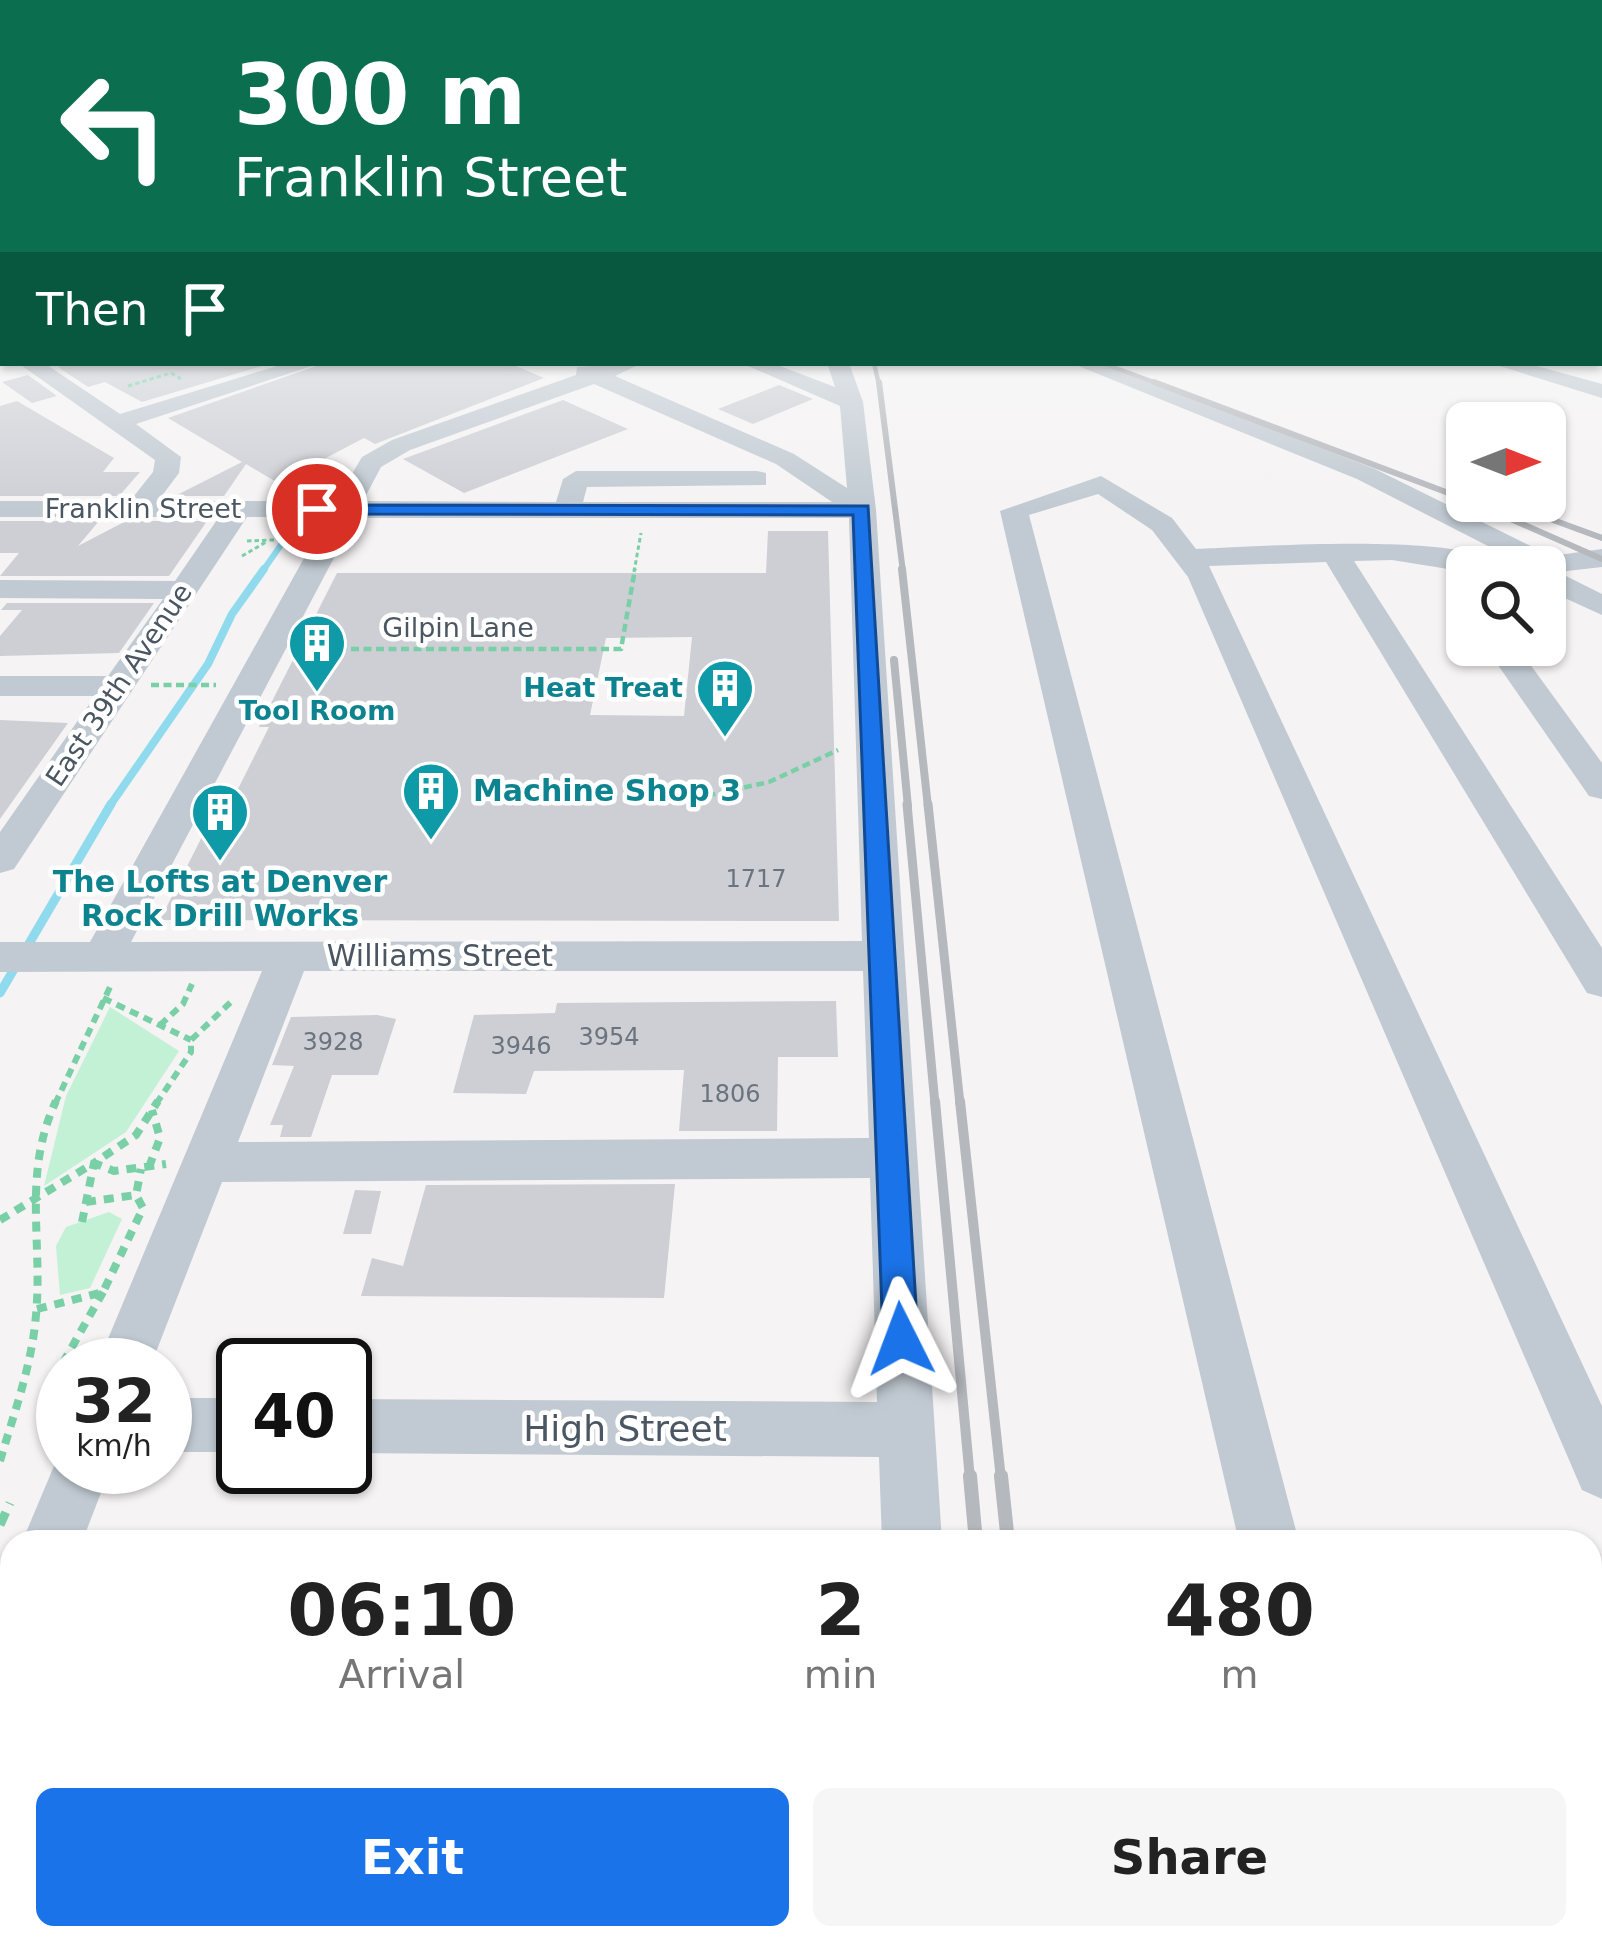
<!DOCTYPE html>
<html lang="en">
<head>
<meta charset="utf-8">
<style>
  :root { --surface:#fff; --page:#f6f6f6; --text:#222; --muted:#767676; --accent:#1a73e8 }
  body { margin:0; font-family:"DejaVu Sans",sans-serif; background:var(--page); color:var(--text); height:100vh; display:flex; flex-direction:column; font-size:45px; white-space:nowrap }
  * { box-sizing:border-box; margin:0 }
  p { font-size:39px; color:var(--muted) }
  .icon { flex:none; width:66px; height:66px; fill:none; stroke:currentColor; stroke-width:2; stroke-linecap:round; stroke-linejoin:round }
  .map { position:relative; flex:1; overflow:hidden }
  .panel { position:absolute; left:0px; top:1530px; width:1602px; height:420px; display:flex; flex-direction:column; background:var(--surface); border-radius:36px 36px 0 0; box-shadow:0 3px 9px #0004 }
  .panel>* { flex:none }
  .guide { position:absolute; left:0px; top:0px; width:1602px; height:366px; box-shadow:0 3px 9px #0004; background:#0b6e4f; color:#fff; overflow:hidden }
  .needle { width:78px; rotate:90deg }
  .controls { position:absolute; left:1446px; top:402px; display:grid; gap:24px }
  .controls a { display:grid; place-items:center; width:120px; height:120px; border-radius:18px; background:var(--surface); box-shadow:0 3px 9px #0004; font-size:60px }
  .speed { position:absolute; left:36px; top:1338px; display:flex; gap:24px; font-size:60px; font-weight:700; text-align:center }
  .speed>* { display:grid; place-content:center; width:156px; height:156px; border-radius:50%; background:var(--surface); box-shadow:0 3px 9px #0004; line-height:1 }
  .speed small { font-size:30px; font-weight:400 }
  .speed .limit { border:6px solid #111; border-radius:18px; background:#fff; color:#111 }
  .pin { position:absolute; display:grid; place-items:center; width:102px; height:102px; color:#fff; margin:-51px; border:6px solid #fff; border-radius:50%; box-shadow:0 3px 12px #0007 }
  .me { position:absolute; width:132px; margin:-66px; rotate:357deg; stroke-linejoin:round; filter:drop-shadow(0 0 9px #0008) }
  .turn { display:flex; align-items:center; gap:42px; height:252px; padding:0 36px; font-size:54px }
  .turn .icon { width:156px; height:156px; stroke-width:2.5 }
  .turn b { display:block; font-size:84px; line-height:102px }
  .then { display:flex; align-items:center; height:114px; padding:0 36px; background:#0003; gap:24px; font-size:45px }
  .eta { display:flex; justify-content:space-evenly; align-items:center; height:204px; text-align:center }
  .eta b { font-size:72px; font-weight:700; line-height:84px }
  .cta { display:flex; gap:24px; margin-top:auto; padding:24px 36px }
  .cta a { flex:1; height:138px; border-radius:18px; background:var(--accent); color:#fff; font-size:48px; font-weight:700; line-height:138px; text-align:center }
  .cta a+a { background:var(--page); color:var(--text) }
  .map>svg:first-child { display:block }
  .green { fill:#c3f1d5 }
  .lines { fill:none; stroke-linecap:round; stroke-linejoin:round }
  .stream-far2 { stroke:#90daee; stroke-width:6 }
  .stream-far1 { stroke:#90daee; stroke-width:8 }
  .stream { stroke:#90daee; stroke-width:9 }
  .building { fill:#cdcfd5; fill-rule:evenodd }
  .path-far4 { stroke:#7ad0a6; stroke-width:3; stroke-dasharray:4.5 3; stroke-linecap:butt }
  .path-far3 { stroke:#7ad0a6; stroke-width:4.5; stroke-dasharray:8 4.5; stroke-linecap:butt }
  .path-far2 { stroke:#7ad0a6; stroke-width:6; stroke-dasharray:9 6; stroke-linecap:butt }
  .path-far1 { stroke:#7ad0a6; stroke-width:8; stroke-dasharray:10 8; stroke-linecap:butt }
  .path { stroke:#7ad0a6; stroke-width:9; stroke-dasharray:14 9; stroke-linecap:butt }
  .minor { fill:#c1cad2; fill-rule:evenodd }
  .major { fill:#b3c2d1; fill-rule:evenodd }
  .rail-far5 { stroke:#b5b8bd; stroke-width:4.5 }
  .rail-far4 { stroke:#b5b8bd; stroke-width:6 }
  .rail-far3 { stroke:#b5b8bd; stroke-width:8 }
  .rail-far2 { stroke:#b5b8bd; stroke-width:9 }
  .rail-far1 { stroke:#b5b8bd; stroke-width:10 }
  .rail { stroke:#b5b8bd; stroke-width:14 }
  .route { fill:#1a73e8; stroke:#114b97; stroke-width:3 }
  .labels { text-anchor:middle; stroke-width:9; stroke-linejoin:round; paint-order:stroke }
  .number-label { font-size:24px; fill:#6b747e }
  .far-street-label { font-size:27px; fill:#4a5661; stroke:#fff }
  .far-culture-label { font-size:27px; font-weight:bold; fill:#0d838f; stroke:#fff; text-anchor:end }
  .culture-label { font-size:30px; font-weight:bold; fill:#0d838f; stroke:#fff; text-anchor:start }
  .street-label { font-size:30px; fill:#4a5661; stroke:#fff }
  .near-street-label { font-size:36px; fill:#4a5661; stroke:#fff }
</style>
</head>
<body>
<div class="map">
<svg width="1602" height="1950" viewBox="0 0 1602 1950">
  <rect width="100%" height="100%" fill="#f5f3f3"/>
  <!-- green -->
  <path class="green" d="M 110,1007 L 179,1051 L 126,1132 L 44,1186 L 66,1096 Z
    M 109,1212 L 122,1219 L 90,1288 L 60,1295 L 56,1246 L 66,1227 Z"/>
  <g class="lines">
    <!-- stream-far2 -->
    <path class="stream-far2" d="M 262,572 L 283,542"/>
    <!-- stream-far1 -->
    <path class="stream-far1" d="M 109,807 L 208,664 L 232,614 L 264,569"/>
    <!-- stream -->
    <path class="stream" d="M 0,993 L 111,804"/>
  </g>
  <!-- building -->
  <path class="building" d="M 74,363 L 272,363 L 142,402 L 105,382 L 88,387 L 58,367 Z
    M 325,363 L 509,363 L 544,378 L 375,444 L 364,438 L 278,483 L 246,464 L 224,496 L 175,496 L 242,462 L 168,418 Z
    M 28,375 L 57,396 L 32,403 L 2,382 Z
    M 779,385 L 813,399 L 753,424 L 718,409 Z
    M 563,400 L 628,429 L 464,493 L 403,459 Z
    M 17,401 L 114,458 L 103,472 L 140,472 L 119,496 L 0,496 L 0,406 Z
    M 0,521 L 99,521 L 78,546 L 126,521 L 207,521 L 169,576 L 0,576 L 19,553 L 0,553 Z
    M 768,531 L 828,531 L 839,921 L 160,920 L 220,801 L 232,801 L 269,727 L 259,727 L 337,573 L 766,573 ZM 692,637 L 684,716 L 590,715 L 606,638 Z
    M 7,603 L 154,603 L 119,653 L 0,656 L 0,636 L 22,610 L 1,610 Z
    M 0,720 L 68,723 L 0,819 Z
    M 836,1001 L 838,1057 L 778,1057 L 777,1131 L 679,1131 L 684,1070 L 534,1071 L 526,1094 L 453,1093 L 474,1015 L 555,1013 L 557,1003 Z
    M 377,1015 L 396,1019 L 378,1075 L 332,1075 L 311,1137 L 280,1137 L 283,1125 L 270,1125 L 294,1066 L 272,1065 L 291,1017 Z
    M 675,1184 L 664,1298 L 361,1296 L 372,1258 L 403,1266 L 426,1185 Z
    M 355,1190 L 381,1191 L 371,1234 L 343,1234 Z"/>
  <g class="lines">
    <!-- path-far4 -->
    <path class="path-far4" d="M 128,386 L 171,373 L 181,379
      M 247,541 L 298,539
      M 242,556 L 266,542
      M 634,572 L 641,533"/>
    <!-- path-far3 -->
    <path class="path-far3" d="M 301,649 L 621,649 L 635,569
      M 151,685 L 216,685
      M 683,801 L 769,782 L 838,750"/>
    <!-- path-far2 -->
    <path class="path-far2" d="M 103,998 L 191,1040
      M 160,1025 L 183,1004 L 192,984
      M 55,1104 L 110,987
      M 156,1104 L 191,1052 L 191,1040 L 233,1000"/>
    <!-- path-far1 -->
    <path class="path-far1" d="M 149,1167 L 160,1138 L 152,1110
      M 86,1202 L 136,1195
      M 0,1220 L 94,1163 L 114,1171 L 166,1164
      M 82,1222 L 94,1163 L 136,1135 L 158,1101
      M 37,1309 L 103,1292 L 143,1208 L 136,1195 L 141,1169
      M 62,1398 L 59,1370 L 103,1292
      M 0,1461 C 14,1413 32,1365 36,1315 C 43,1240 22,1174 56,1101"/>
    <!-- path -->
    <path class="path" d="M 0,1525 L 10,1503"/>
    <!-- minor -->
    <path class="minor" d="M 1602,243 L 1602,255 L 1599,256 L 1599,244 Z
      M 0,249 L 3,249 L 3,261 L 0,261 Z
      M 1599,330 L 1602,330 L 1602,343 L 1599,343 Z
      M 0,337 L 3,337 L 3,352 L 0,351 Z
      M 18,363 L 44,363 L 120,414 L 287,363 L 321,363 L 136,424 L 181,457 L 179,473 L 158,501 L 336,501 L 362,457 L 392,440 L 576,375 L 577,367 L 642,363 L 615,376 L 794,454 L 847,488 L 840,406 L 741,363 L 772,363 L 835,387 L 827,363 L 849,363 L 863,402 L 876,510 L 942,1542 L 882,1542 L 879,1457 L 345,1453 L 345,1399 L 877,1402 L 870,1178 L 222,1182 L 151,1365 L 97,1365 L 262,971 L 0,972 L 0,942 L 90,942 L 327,517 L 247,517 L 14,869 L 0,873 L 0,832 L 95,696 L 0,696 L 0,676 L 108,676 L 163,599 L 0,598 L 0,580 L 175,581 L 219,517 L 0,517 L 0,501 L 130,501 L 153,472 L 155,460 ZM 594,384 L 776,464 L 832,502 L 583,502 L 587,487 L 766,485 L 766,473 L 757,471 L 576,471 L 563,479 L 556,502 L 363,501 L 381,467 L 410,450 ZM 355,518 L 849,518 L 862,941 L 131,942 ZM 304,971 L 863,971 L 869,1138 L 238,1142 Z
      M 1071,363 L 1102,363 L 1375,469 L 1551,556 L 1602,549 L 1602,567 L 1558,572 L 1602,594 L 1602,615 L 1545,589 L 1545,567 L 1529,567 L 1357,479 Z
      M 1490,363 L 1526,363 L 1602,384 L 1602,398 Z
      M 1101,476 L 1172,518 L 1196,549 C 1252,547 1470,531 1504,567 L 1467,567 L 1467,572 L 1392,560 L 1354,561 L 1602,948 L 1602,997 L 1587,993 L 1326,562 L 1209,566 L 1602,1406 L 1602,1499 L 1582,1490 L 1188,577 L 1152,530 L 1098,494 L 1029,515 L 1299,1542 L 1239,1542 L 1000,511 Z
      M 1484,645 L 1516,645 L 1602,763 L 1602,799 L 1589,796 Z
      M 165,1398 L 243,1398 L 243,1452 L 165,1452 Z
      M 62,1447 L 63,1467 L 111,1467 L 82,1542 L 22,1542 Z
      M 12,1609 L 12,1698 L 0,1703 L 0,1614 Z
      M 1590,1718 L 1602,1718 L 1602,1784 L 1590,1784 Z
      M 0,1769 L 12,1769 L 12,1837 L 0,1837 Z
      M 897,1938 L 971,1938 L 971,1950 L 897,1950 Z
      M 1330,1938 L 1404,1938 L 1407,1950 L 1333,1950 Z"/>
    <!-- major -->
    <path class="major" d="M 1599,255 L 1602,255 L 1602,270 L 1599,270 Z"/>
    <!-- rail-far5 -->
    <path class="rail-far5" d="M 874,363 L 879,385
      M 1102,363 L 1162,385"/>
    <!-- rail-far4 -->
    <path class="rail-far4" d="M 879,382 L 903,572
      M 1154,382 L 1467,500
      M 1470,501 L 1602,559
      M 1553,520 L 1602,538"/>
    <!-- rail-far3 -->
    <path class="rail-far3" d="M 902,569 L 928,807
      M 894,660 L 908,807"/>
    <!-- rail-far2 -->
    <path class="rail-far2" d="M 907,804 L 935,1104
      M 928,804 L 960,1104"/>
    <!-- rail-far1 -->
    <path class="rail-far1" d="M 935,1101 L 970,1479
      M 960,1101 L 1001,1479"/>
    <!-- rail -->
    <path class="rail" d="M 970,1476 L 976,1542
      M 1001,1476 L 1008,1542
      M 1012,1938 L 1013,1950
      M 1051,1938 L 1052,1950"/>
  </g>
  <!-- sky -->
  <linearGradient id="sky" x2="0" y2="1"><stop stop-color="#85c3ea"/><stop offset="0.46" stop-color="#fafafa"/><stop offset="1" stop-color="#fafafa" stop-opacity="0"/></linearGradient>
  <rect width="1602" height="509" fill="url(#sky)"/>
  <!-- route -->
  <path class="route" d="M 311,505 L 868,506 L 918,1339 L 913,1350 L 901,1355 L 889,1350 L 883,1339 L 853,515 L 317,514 L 308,509 Z"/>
  <!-- icons -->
  <defs>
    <symbol id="building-pin" viewBox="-11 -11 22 30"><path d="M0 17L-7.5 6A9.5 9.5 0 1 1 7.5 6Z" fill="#0f9aa8" stroke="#fff"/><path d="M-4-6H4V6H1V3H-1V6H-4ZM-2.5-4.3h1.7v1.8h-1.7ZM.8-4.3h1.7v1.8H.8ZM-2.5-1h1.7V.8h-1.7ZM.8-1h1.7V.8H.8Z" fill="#fff"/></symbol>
  </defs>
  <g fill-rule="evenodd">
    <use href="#building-pin" x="284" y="610" width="66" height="90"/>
    <use href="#building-pin" x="692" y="655" width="66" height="90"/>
    <use href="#building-pin" x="398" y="758" width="66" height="90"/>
    <use href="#building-pin" x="187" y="779" width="66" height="90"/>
  </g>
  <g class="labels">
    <!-- number labels -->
    <g class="number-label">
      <text x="756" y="887">1717</text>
      <text x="609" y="1045">3954</text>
      <text x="333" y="1050">3928</text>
      <text x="521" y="1054">3946</text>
      <text x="730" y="1102">1806</text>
    </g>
    <!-- far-street labels -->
    <g class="far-street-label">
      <text x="143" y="518">Franklin Street</text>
      <text x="458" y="637">Gilpin Lane</text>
      <text transform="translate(119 685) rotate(-56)" y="9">East 39th Avenue</text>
    </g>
    <!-- far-culture labels -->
    <g class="far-culture-label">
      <text x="683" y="697">Heat Treat</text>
      <text x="317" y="720" text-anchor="middle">Tool Room</text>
    </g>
    <!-- culture labels -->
    <g class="culture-label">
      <text x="473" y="801">Machine Shop 3</text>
      <text x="220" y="892" text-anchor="middle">The Lofts at Denver<tspan x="220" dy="34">Rock Drill Works</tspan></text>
    </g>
    <!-- street labels -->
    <g class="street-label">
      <text x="440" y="966">Williams Street</text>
    </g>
    <!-- near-street labels -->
    <g class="near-street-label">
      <text x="625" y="1441">High Street</text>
    </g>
  </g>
</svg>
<div class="controls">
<a><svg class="needle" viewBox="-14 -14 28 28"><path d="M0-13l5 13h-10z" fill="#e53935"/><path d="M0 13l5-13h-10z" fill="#767676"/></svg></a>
<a><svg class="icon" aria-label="search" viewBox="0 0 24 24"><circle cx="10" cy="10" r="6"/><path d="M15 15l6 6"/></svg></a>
</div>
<div class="speed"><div>32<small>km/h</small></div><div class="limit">40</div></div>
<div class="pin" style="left:317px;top:509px;background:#d93025"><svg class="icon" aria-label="arrive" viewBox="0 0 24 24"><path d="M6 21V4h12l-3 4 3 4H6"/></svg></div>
<svg class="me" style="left:901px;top:1339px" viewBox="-20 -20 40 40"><path d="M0-17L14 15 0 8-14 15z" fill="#1a73e8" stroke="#fff" stroke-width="4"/></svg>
<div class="guide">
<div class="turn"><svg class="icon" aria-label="left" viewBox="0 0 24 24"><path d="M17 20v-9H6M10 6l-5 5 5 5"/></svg><div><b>300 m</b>Franklin Street</div></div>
<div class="then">Then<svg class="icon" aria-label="arrive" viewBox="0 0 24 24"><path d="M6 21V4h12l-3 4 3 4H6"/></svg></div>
</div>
<section class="panel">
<div class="eta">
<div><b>06:10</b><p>Arrival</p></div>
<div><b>2</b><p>min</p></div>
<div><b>480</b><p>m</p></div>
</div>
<div class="cta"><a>Exit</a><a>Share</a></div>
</section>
</div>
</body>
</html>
